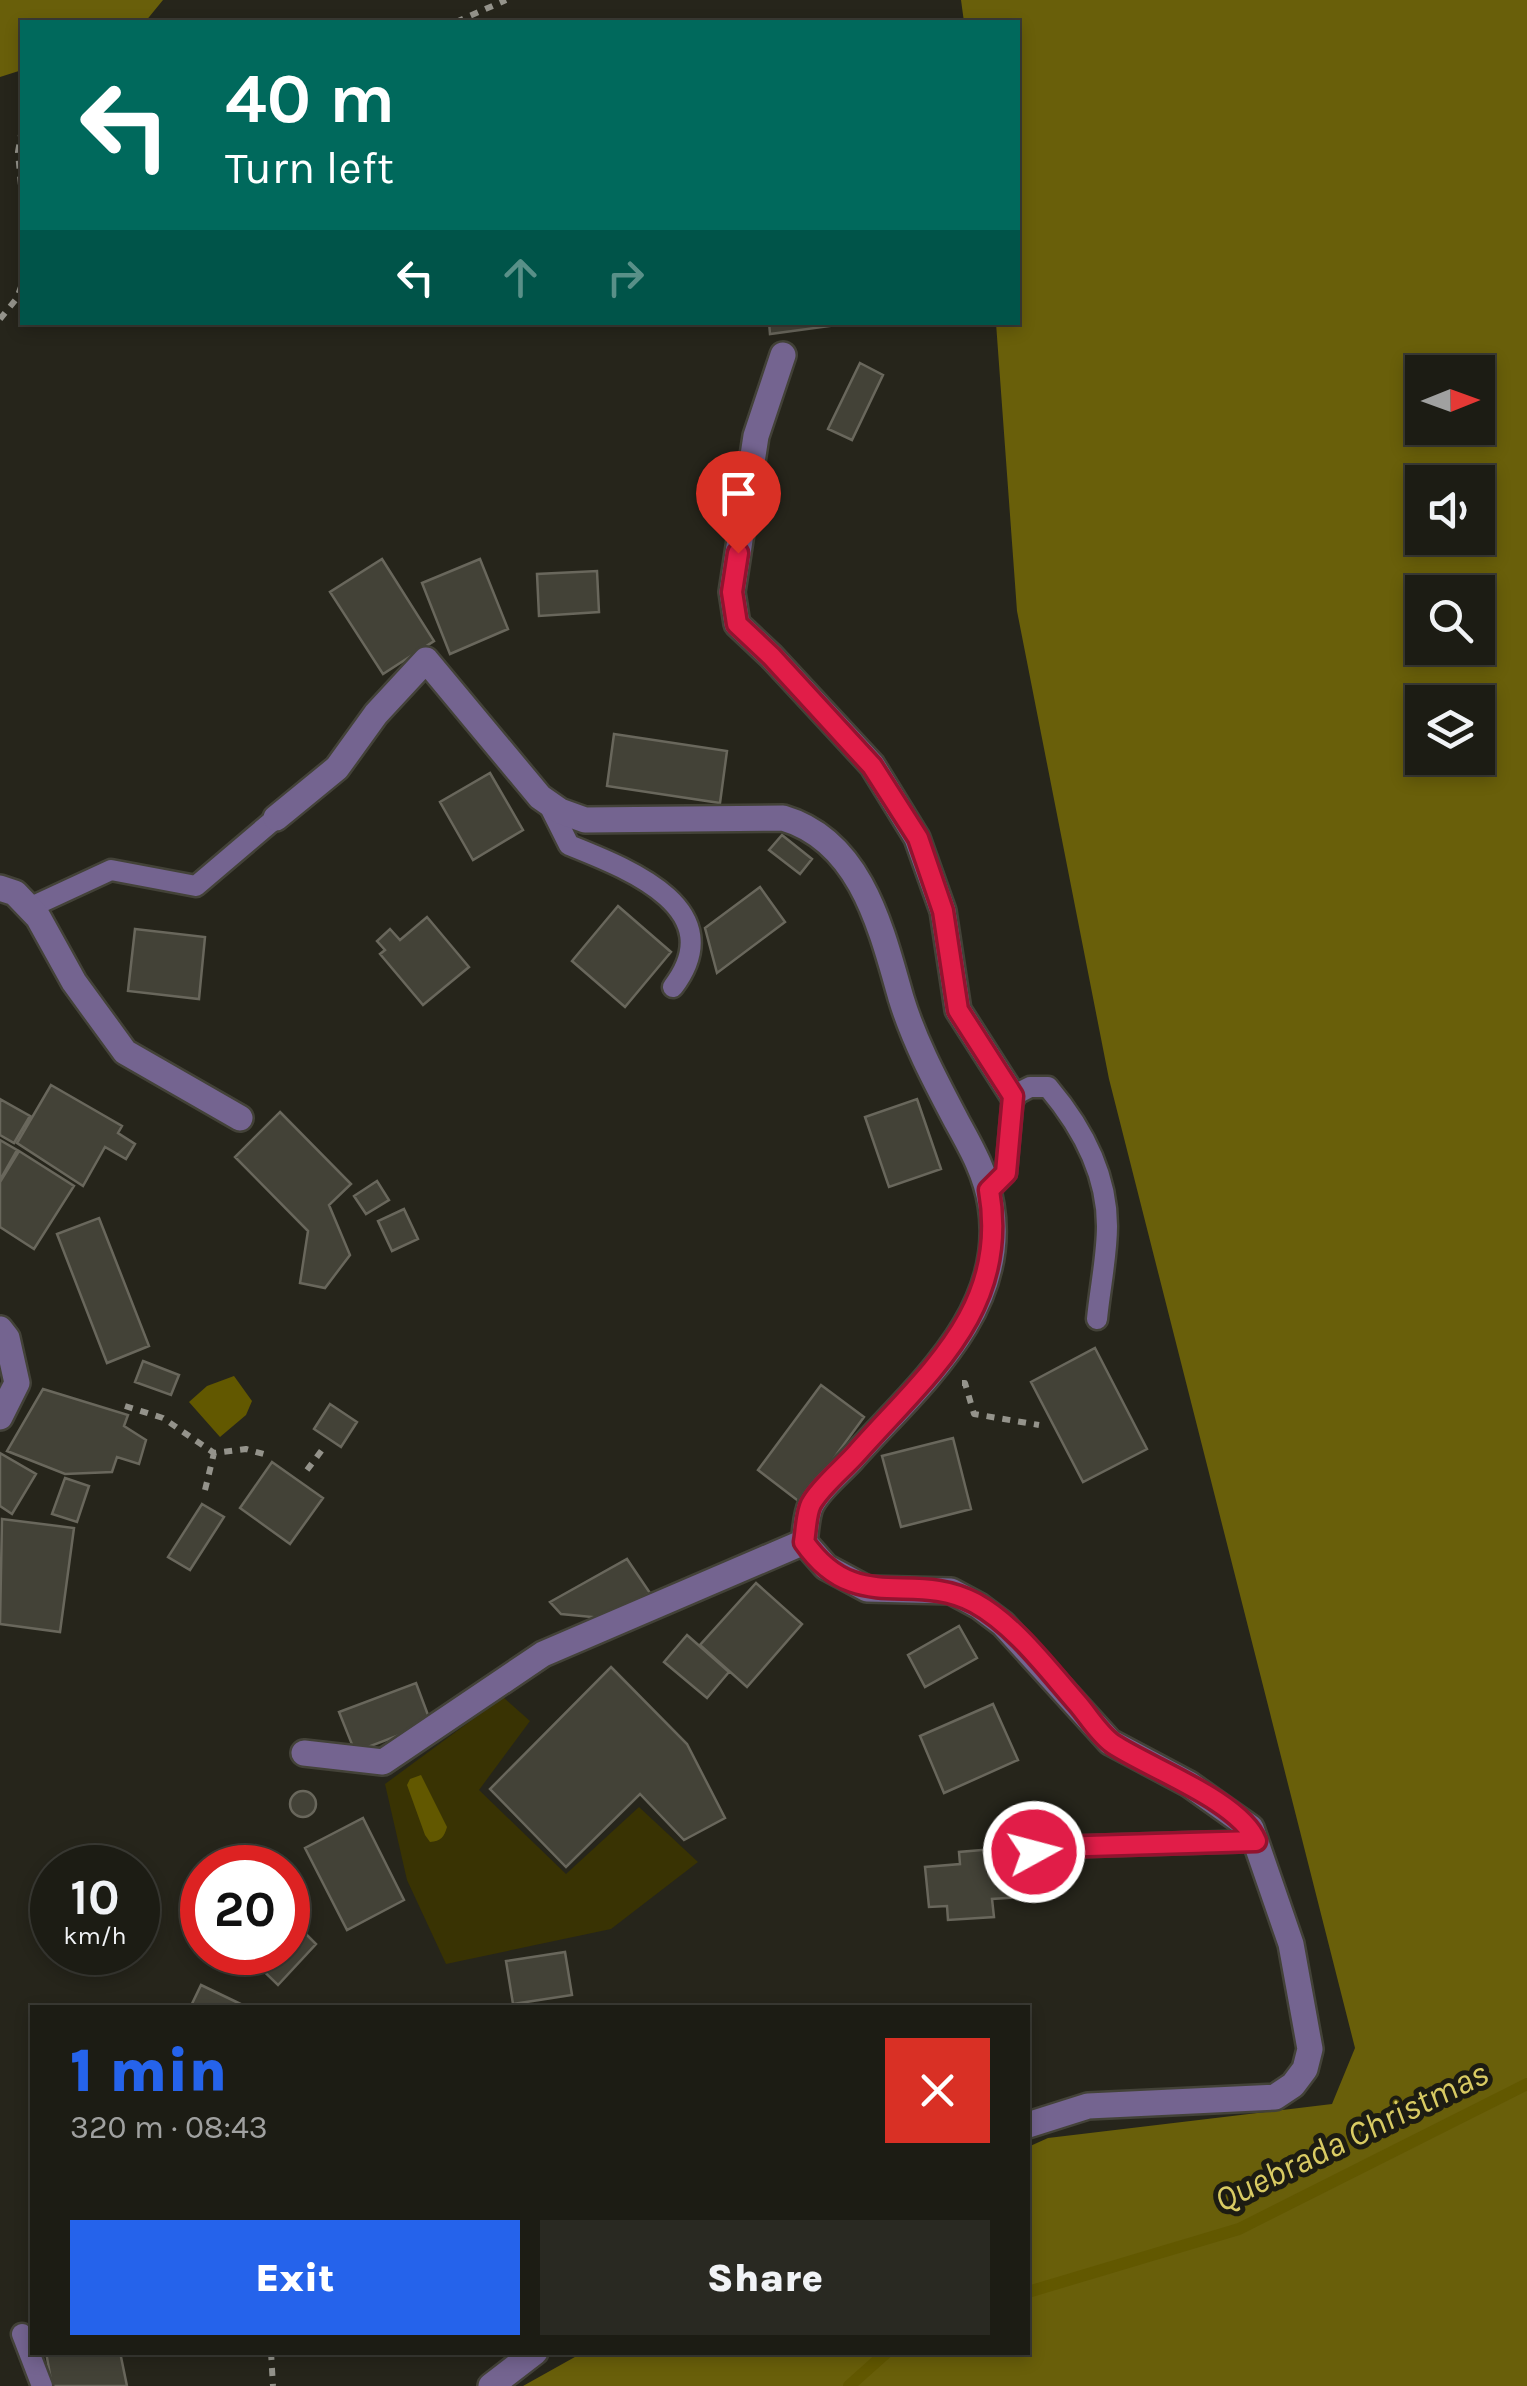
<!DOCTYPE html>
<html lang="en">
<head>
<meta charset="utf-8">
<style>
  :root { --surface:#1c1c14; --page:#292922; --text:#f1f3f6; --muted:#a0a1a0; --line:#3a3a34; --accent:#2563eb }
  body { margin:0; font-family:Karla,sans-serif; background:var(--page); color:var(--text); height:100vh; display:flex; flex-direction:column; font-size:38px; white-space:nowrap }
  * { box-sizing:border-box; margin:0 }
  p { font-size:32px; color:var(--muted) }
  .icon { flex:none; width:55px; height:55px; fill:none; stroke:currentColor; stroke-width:2; stroke-linecap:round; stroke-linejoin:round }
  .map { position:relative; flex:1; overflow:hidden }
  .drawer { position:absolute; left:30px; top:2005px; width:1000px; height:350px; display:flex; flex-direction:column; background:var(--surface); border-radius:0px; box-shadow:0 5px 15px #0003,0 0 0 2px var(--line) }
  .drawer>* { flex:none }
  .guide { position:absolute; left:20px; top:20px; width:1000px; height:305px; border-radius:0px; box-shadow:0 5px 15px #0003,0 0 0 2px var(--line); background:#00695c; color:#fff; overflow:hidden }
  .needle { width:65px; rotate:89deg }
  .fabs { position:absolute; left:1405px; top:355px; display:grid; gap:20px }
  .fabs a { display:grid; place-items:center; width:90px; height:90px; border-radius:0px; background:var(--surface); box-shadow:0 5px 15px #0003,0 0 0 2px var(--line); font-size:50px }
  .speed { position:absolute; left:30px; top:1845px; display:flex; gap:20px; font-size:50px; font-weight:700; text-align:center }
  .speed>* { display:grid; place-content:center; width:130px; height:130px; border-radius:50%; background:var(--surface); box-shadow:0 5px 15px #0003,0 0 0 2px var(--line); line-height:1 }
  .speed small { font-size:25px; font-weight:400 }
  .speed .limit { border:15px solid #d22; background:#fff; color:#111 }
  .pin { position:absolute; display:grid; place-items:center; width:85px; height:85px; color:#fff; margin:-102px -42px; border-radius:50% 50% 50% 0; rotate:-45deg; box-shadow:0 0 10px #0007 }
  .pin .icon { rotate:45deg }
  .me { position:absolute; width:110px; margin:-55px; rotate:83deg; stroke-linejoin:round; filter:drop-shadow(0 0 8px #0008) }
  .turn { display:flex; align-items:center; gap:35px; height:210px; padding:0 40px; font-size:45px }
  .turn .icon { width:130px; height:130px; stroke-width:2.5 }
  .turn b { display:block; font-size:70px; line-height:85px }
  .lanes { display:flex; align-items:center; height:95px; padding:0 40px; background:#0003; justify-content:center; gap:50px; direction:ltr }
  .lanes .off { opacity:.35 }
  .round { display:grid; place-items:center; flex:none; width:105px; height:105px; border-radius:0px; background:var(--page) }
  .summary { display:flex; align-items:center; justify-content:space-between; height:170px; padding:0 40px }
  h1 { font-size:60px; font-weight:800; line-height:75px; color:var(--accent) }
  .action { display:flex; gap:20px; margin-top:auto; padding:20px 40px }
  .action a { flex:1; height:115px; border-radius:0px; background:var(--accent); color:#fff; font-size:40px; font-weight:800; line-height:115px; text-align:center }
  .action a+a { background:var(--page); color:var(--text) }
  .map>svg:first-child { display:block }
  .green { fill:#393303 }
  .forest { fill:#695f0a; fill-rule:evenodd }
  .water { fill:#625800 }
  .lines { fill:none; stroke-linecap:round; stroke-linejoin:round }
  .stream { stroke:#625800; stroke-width:12 }
  .building { fill:#434237; stroke:#69675c; stroke-width:2.5 }
  .service-casing { stroke:#434238; stroke-width:25 }
  .minor-casing { stroke:#434238; stroke-width:30 }
  .path { stroke:#94938b; stroke-width:6; stroke-dasharray:8 8; stroke-linecap:butt }
  .service { stroke:#746490; stroke-width:20 }
  .minor { stroke:#746490; stroke-width:25 }
  .route-casing { stroke:#92132f; stroke-width:25 }
  .route { stroke:#e11d48; stroke-width:18 }
  .labels { text-anchor:middle; stroke-width:10; stroke-linejoin:round; paint-order:stroke }
  .water-label { font-size:35px; font-style:italic; fill:#d9cb63; stroke:#1d1c12 }
</style>
</head>
<body>
<div class="map">
<svg width="1527" height="2386" viewBox="0 0 1527 2386">
  <rect width="100%" height="100%" fill="#26251b"/>
  <!-- green -->
  <path class="green" d="M 503,1697 L 530,1721 L 479,1790 L 566,1874 L 639,1807 L 698,1862 L 611,1929 L 446,1964 L 407,1880 L 385,1784 Z"/>
  <!-- forest -->
  <path class="forest" d="M 0,0 L 163,0 L 145,22 L 22,22 L 22,70 L 0,77 Z
    M 961,0 L 1527,0 L 1527,2386 L 523,2386 L 582,2353 L 1028,2352 L 1028,2147 L 1048,2138 L 1332,2104 L 1355,2048 L 1109,1079 L 1017,611 L 996,323 L 1018,322 L 1018,22 L 964,22 ZM 1422,372 L 1478,372 L 1478,428 L 1422,428 ZM 1422,482 L 1478,482 L 1478,538 L 1422,538 ZM 1422,592 L 1478,592 L 1478,648 L 1422,648 ZM 1422,702 L 1478,702 L 1478,758 L 1422,758 Z"/>
  <!-- water -->
  <path class="water" d="M 234,1376 L 252,1401 L 246,1415 L 220,1437 L 189,1402 L 207,1386 Z
    M 421,1775 L 447,1827 C 444,1837 441,1841 430,1842 L 425,1835 L 407,1785 L 410,1779 Z"/>
  <g class="lines">
    <!-- stream -->
    <path class="stream" d="M 1028,2292 L 1239,2229 L 1527,2084
      M 849,2386 L 887,2352"/>
  </g>
  <!-- building -->
  <path class="building" d="M 769,322 L 830,322 L 830,326 L 770,334 Z
    M 860,363 L 883,375 L 852,440 L 828,429 Z
    M 382,559 L 434,641 L 383,674 L 330,592 Z
    M 480,559 L 508,629 L 450,654 L 422,583 Z
    M 597,571 L 599,612 L 539,616 L 537,574 Z
    M 614,734 L 727,751 L 720,803 L 607,786 Z
    M 490,773 L 523,830 L 473,860 L 440,802 Z
    M 782,835 L 812,859 L 800,874 L 769,850 Z
    M 760,887 L 785,922 L 717,973 L 705,928 Z
    M 618,906 L 671,952 L 625,1007 L 572,961 Z
    M 427,917 L 469,967 L 423,1005 L 380,954 L 385,950 L 377,941 L 390,929 L 400,940 Z
    M 135,929 L 205,937 L 199,999 L 128,991 Z
    M 51,1085 L 122,1126 L 118,1133 L 135,1144 L 126,1159 L 105,1147 L 83,1186 L 17,1143 Z
    M 0,1099 L 30,1116 L 14,1143 L 0,1135 Z
    M 917,1099 L 941,1169 L 889,1187 L 865,1117 Z
    M 280,1112 L 351,1184 L 329,1205 L 350,1255 L 325,1288 L 300,1283 L 308,1231 L 235,1157 Z
    M 0,1140 L 17,1150 L 0,1180 Z
    M 19,1151 L 74,1186 L 34,1249 L 0,1227 L 0,1182 Z
    M 377,1181 L 389,1200 L 366,1214 L 354,1196 Z
    M 404,1209 L 418,1239 L 392,1251 L 378,1221 Z
    M 99,1218 L 149,1346 L 107,1363 L 57,1234 Z
    M 1095,1348 L 1147,1449 L 1083,1482 L 1031,1382 Z
    M 143,1361 L 179,1375 L 171,1395 L 135,1382 Z
    M 821,1385 L 864,1417 L 801,1503 L 758,1470 Z
    M 43,1389 L 128,1415 L 124,1426 L 146,1440 L 139,1464 L 117,1457 L 112,1472 L 65,1474 L 7,1451 Z
    M 330,1404 L 357,1422 L 341,1447 L 314,1429 Z
    M 953,1438 L 971,1509 L 901,1527 L 882,1456 Z
    M 0,1453 L 36,1474 L 12,1514 L 0,1506 Z
    M 272,1462 L 323,1498 L 290,1544 L 240,1508 Z
    M 65,1478 L 89,1486 L 77,1522 L 52,1514 Z
    M 202,1504 L 224,1517 L 190,1570 L 168,1557 Z
    M 2,1519 L 74,1528 L 60,1632 L 0,1624 Z
    M 627,1559 L 650,1593 L 602,1618 L 561,1614 L 550,1602 Z
    M 756,1583 L 802,1624 L 747,1687 L 700,1645 Z
    M 959,1626 L 977,1658 L 925,1687 L 908,1655 Z
    M 687,1635 L 729,1672 L 707,1698 L 664,1662 Z
    M 611,1667 L 687,1744 L 725,1818 L 684,1840 L 640,1794 L 566,1867 L 490,1789 Z
    M 416,1683 L 431,1723 L 355,1752 L 339,1712 Z
    M 993,1704 L 1018,1760 L 944,1793 L 920,1736 Z
    M290 1804a13 13 0 1 1 26 0a13 13 0 1 1-26 0Z
    M 363,1818 L 404,1900 L 347,1930 L 305,1848 Z
    M 1017,1847 L 1021,1897 L 992,1899 L 994,1917 L 948,1920 L 947,1906 L 929,1907 L 925,1867 L 960,1864 L 959,1852 Z
    M 288,1916 L 316,1944 L 278,1985 L 244,1952 L 288,1952 Z
    M 565,1952 L 572,1995 L 513,2004 L 506,1961 Z
    M 201,1985 L 249,2008 L 190,2008 Z
    M 46,2352 L 120,2352 L 127,2386 L 52,2386 Z"/>
  <g class="lines">
    <defs>
      <path id="service" d="M 548,803 L 569,845 C 626,868 733,908 673,987
        M 29,908 L 111,870 L 196,886 L 276,818
        M 989,1190 L 1006,1173 L 1013,1096 L 1030,1087 L 1048,1087 C 1081,1126 1107,1174 1107,1226 C 1107,1256 1100,1288 1097,1319
        M 1028,1873 L 1027,1860 L 1035,1852 L 1055,1847 L 1256,1841
        M 22,2334 L 42,2386"/>
      <path id="minor" d="M 783,355 L 756,436 L 732,592 L 737,624 L 771,656 L 872,765 L 917,838 L 943,911 L 958,1010 L 1013,1096
        M 276,818 L 337,768 L 376,714 L 426,660 L 540,797 L 560,811 L 585,820 L 783,818 C 861,841 881,928 901,998 C 914,1041 936,1082 957,1122 C 972,1149 986,1174 991,1205 C 1009,1313 915,1388 851,1460 C 839,1473 819,1489 811,1505 C 806,1515 806,1531 804,1542 L 826,1567 L 867,1589 L 951,1591 L 979,1606 L 1003,1624 L 1110,1742 L 1189,1784 L 1251,1828 L 1291,1944 L 1310,2049 L 1305,2069 L 1293,2085 L 1275,2097 L 1088,2106 L 1028,2125
        M 0,888 L 15,893 L 38,917 L 74,982 L 125,1052 L 240,1118
        M 0,1329 L 7,1338 L 17,1383 L 0,1417
        M 304,1753 L 383,1762 L 543,1654 L 804,1542
        M 491,2386 L 535,2352"/>
    </defs>
    <!-- service casing -->
    <use href="#service" class="service-casing"/>
    <!-- minor casing -->
    <use href="#minor" class="minor-casing"/>
    <!-- path -->
    <path class="path" d="M 456,22 L 506,0
      M 22,129 L 18,152 L 22,197
      M 0,319 L 17,298 L 22,284
      M 962,1383 L 965,1383 L 974,1414 L 1039,1425
      M 125,1406 L 163,1418 L 214,1453 L 246,1449 L 267,1455
      M 307,1470 L 322,1450
      M 205,1490 L 214,1453
      M 271,2352 L 273,2386"/>
    <!-- service -->
    <use href="#service" class="service"/>
    <!-- minor -->
    <use href="#minor" class="minor"/>
  </g>
  <g class="lines">
    <defs>
      <path id="route" d="M 738,553 L 732,592 L 737,624 L 771,656 L 872,766 L 918,838 L 943,911 L 958,1010 L 1013,1096 L 1006,1173 L 989,1190 C 1010,1309 928,1373 857,1453 C 844,1468 821,1486 811,1504 C 806,1514 806,1531 804,1542 C 856,1617 912,1569 975,1603 C 1015,1625 1048,1670 1078,1704 C 1089,1717 1099,1734 1113,1744 C 1149,1768 1240,1801 1256,1841 L 1055,1847 L 1034,1852"/>
    </defs>
    <!-- route casing -->
    <use href="#route" class="route-casing"/>
    <!-- route -->
    <use href="#route" class="route"/>
  </g>
  <g class="labels">
    <!-- water labels -->
    <g class="water-label">
      <text transform="translate(1351 2136) rotate(-26)" y="12">Quebrada Christmas</text>
    </g>
  </g>
</svg>
<div class="fabs">
<a><svg class="needle" viewBox="-14 -14 28 28"><path d="M0-13l5 13h-10z" fill="#e53935"/><path d="M0 13l5-13h-10z" fill="#a0a1a0"/></svg></a>
<a><svg class="icon" aria-label="sound" viewBox="0 0 24 24"><path d="M4 9h4l5-4v14l-5-4H4zM17 9q2 3 0 6"/></svg></a>
<a><svg class="icon" aria-label="search" viewBox="0 0 24 24"><circle cx="10" cy="10" r="6"/><path d="M15 15l6 6"/></svg></a>
<a><svg class="icon" aria-label="layers" viewBox="0 0 24 24"><path d="M12 4l9 5-9 5-9-5zM3 14l9 5 9-5"/></svg></a>
</div>
<div class="speed"><div>10<small>km/h</small></div><div class="limit">20</div></div>
<div class="pin" style="left:738px;top:553px;background:#d93025"><svg class="icon" aria-label="arrive" viewBox="0 0 24 24"><path d="M6 21V4h12l-3 4 3 4H6"/></svg></div>
<svg class="me" style="left:1034px;top:1852px" viewBox="-20 -20 40 40"><circle r="17" fill="#e11d48" stroke="#fff" stroke-width="3"/><path d="M0-11L8 9 0 5-8 9z" fill="#fff"/></svg>
<div class="guide">
<div class="turn"><svg class="icon" aria-label="left" viewBox="0 0 24 24"><path d="M17 20v-9H6M10 6l-5 5 5 5"/></svg><div><b>40 m</b>Turn left</div></div>
<div class="lanes"><svg class="icon" aria-label="left" viewBox="0 0 24 24"><path d="M17 20v-9H6M10 6l-5 5 5 5"/></svg><svg class="icon off" aria-label="ahead" viewBox="0 0 24 24"><path d="M12 20V5M6 11l6-6 6 6"/></svg><svg class="icon off" aria-label="right" viewBox="0 0 24 24"><path d="M7 20v-9h11M14 6l5 5-5 5"/></svg></div>
</div>
<section class="drawer">
<div class="summary"><div><h1>1 min</h1><p>320 m · 08:43</p></div><a class="round" style="background:#d93025;color:#fff"><svg class="icon" aria-label="close" viewBox="0 0 24 24"><path d="M6 6l12 12M18 6L6 18"/></svg></a></div>
<div class="action"><a>Exit</a><a>Share</a></div>
</section>
</div>
</body>
</html>
